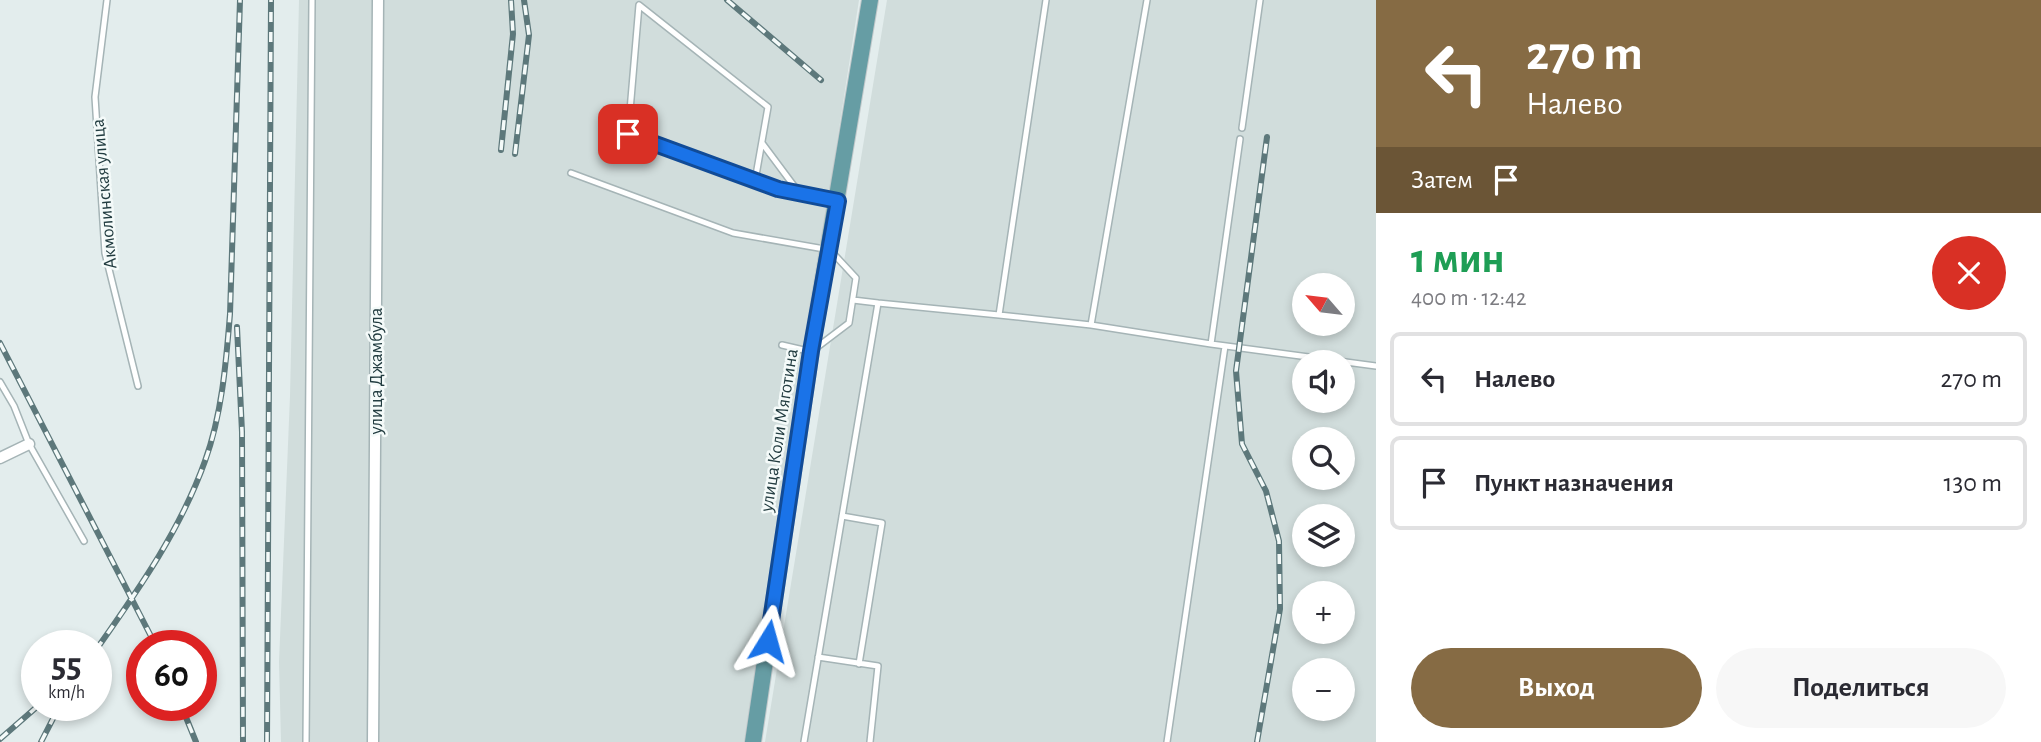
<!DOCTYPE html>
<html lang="ru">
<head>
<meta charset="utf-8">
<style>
  :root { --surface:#fff; --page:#f7f7f7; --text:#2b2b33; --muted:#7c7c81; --line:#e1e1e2; --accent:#866b44 }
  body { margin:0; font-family:"Alegreya Sans",sans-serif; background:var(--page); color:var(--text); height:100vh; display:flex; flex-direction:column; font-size:26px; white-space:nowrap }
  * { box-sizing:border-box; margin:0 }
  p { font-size:23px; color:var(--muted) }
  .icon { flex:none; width:38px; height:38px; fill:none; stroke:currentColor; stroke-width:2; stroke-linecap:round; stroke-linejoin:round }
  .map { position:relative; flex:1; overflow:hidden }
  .panel { display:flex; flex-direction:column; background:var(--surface); width:665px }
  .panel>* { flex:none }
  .hud { background:#866b44; color:#fff; overflow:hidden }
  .needle { width:46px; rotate:298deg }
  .tools { position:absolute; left:1292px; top:273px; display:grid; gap:14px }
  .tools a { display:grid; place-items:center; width:63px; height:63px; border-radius:50%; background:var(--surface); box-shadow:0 4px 10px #0003; font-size:35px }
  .speed { position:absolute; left:21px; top:630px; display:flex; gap:14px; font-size:35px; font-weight:700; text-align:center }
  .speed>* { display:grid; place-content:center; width:91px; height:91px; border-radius:50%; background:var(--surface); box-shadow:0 4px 10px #0003; line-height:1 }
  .speed small { font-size:18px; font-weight:400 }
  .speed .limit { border:10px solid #d22; background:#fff; color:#111 }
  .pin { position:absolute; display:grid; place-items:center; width:60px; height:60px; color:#fff; margin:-30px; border-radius:14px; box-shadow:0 4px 10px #0006 }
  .me { position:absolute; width:77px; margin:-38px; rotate:8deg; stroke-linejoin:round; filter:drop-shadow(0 0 5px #0008) }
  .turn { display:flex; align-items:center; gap:24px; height:147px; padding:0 35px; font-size:32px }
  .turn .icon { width:91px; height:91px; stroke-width:2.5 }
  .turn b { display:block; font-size:49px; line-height:60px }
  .then { display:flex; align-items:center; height:66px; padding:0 35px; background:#0003; gap:14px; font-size:26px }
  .round { display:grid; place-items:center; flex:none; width:74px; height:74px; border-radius:37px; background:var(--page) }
  .overview { display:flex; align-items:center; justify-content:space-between; height:119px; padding:0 35px }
  h1 { font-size:42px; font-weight:700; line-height:52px; color:#1e9e55 }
  .cta { display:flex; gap:14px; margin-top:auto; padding:14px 35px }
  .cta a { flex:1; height:80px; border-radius:42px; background:var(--accent); color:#fff; font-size:28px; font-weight:700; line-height:80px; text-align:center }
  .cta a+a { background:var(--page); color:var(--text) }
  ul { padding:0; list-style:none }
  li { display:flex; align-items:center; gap:21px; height:94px; margin:0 14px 10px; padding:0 21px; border:4px solid var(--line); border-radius:10px }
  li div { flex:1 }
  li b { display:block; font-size:26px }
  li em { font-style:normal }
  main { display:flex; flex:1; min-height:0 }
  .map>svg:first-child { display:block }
  .built { fill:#d1dddc; fill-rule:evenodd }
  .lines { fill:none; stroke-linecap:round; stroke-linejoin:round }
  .lane-casing { stroke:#a5b4b6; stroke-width:8 }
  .street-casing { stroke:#a5b4b6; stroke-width:13 }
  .primary-casing { stroke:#c1c8ca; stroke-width:18 }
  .lane { stroke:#fff; stroke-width:5 }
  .street { stroke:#fff; stroke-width:10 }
  .primary { stroke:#669da4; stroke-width:16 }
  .rail-casing { stroke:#5d787b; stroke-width:6 }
  .rail { stroke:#f4faf9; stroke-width:3.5; stroke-dasharray:10; stroke-linecap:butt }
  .route-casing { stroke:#114b97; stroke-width:18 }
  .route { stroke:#1a73e8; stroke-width:12 }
  .labels { text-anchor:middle; stroke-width:5; stroke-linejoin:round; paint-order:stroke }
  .street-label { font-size:19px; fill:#223c40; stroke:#f4faf9 }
</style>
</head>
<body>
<main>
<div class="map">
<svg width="1376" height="742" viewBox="0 0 1376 742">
  <rect width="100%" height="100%" fill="#e3eded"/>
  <!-- built -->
  <path class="built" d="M 299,0 L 859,0 L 744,742 L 281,742 L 279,662 L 290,396 Z
    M 887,0 L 1376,0 L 1376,742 L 765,742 ZM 1304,285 L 1342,285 L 1342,324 L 1304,324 ZM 1304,362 L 1342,362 L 1342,401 L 1304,401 ZM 1304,439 L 1342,439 L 1342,478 L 1304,478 ZM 1304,516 L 1342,516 L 1342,555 L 1304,555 ZM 1304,593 L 1342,593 L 1342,632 L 1304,632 ZM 1304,670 L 1342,670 L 1342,709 L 1304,709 Z"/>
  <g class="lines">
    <defs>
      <path id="lane" d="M 107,0 L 95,97 L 105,253 L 138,386
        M 1046,0 L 999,315 L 1091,325 L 1211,344 L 1240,139
        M 1242,128 L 1260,0
        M 762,143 L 800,194
        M 571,173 L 733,233 L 830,250 L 856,278 L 849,323 L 816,348
        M 755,181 L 768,107 L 639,5 L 628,134 L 778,189 L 835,200
        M 853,300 L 878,303
        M 1091,325 L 1147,0
        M 1211,344 L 1376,366
        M 782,345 L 808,351
        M 0,382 L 14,406 L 29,444 L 84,541
        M 842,516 L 882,523 L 859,664
        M 818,657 L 878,666 L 870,742
        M 306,742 L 312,0
        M 804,742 L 878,303 L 999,315
        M 1167,742 L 1225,346"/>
      <path id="street" d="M 0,458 L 29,444
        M 373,742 L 378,0"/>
      <path id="primary" d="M 753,742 L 811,351 L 870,0"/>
    </defs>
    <!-- lane casing -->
    <use href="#lane" class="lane-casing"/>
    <!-- street casing -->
    <use href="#street" class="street-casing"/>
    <!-- primary casing -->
    <use href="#primary" class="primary-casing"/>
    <!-- lane -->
    <use href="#lane" class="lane"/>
    <!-- street -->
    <use href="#street" class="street"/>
    <!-- primary -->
    <use href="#primary" class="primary"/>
    <defs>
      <path id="rail" d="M 727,0 L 821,80
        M 501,150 L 513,34 L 511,0
        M 515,154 L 529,35 L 524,0
        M 237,327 L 242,432 L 243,742
        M 0,343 L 156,646
        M 96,650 C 138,590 180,531 205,461 C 222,414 226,363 230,314 L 240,0
        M 181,705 L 196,742
        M 0,739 L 39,705
        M 41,742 L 60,705
        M 267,742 L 271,0
        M 1257,742 L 1280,609 L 1279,541 L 1266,491 L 1242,444 L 1236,371 L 1267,137"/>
    </defs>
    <!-- rail casing -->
    <use href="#rail" class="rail-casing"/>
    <!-- rail -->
    <use href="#rail" class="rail"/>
  </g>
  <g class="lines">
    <defs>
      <path id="route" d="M 628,134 L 778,189 L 838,201 L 811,351 L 768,641"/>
    </defs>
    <!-- route casing -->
    <use href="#route" class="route-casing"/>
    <!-- route -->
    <use href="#route" class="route"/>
  </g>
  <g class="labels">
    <!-- street labels -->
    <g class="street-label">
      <text transform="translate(103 194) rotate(-95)" y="7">Акмолинская улица</text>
      <text transform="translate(375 371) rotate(-90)" y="7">улица Джамбула</text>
      <text transform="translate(778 430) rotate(-81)" y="7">улица Коли Мяготина</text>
    </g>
  </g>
</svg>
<div class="tools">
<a><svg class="needle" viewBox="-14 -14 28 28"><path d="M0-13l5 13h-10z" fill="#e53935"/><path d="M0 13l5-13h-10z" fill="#7c7c81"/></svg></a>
<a><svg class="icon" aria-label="sound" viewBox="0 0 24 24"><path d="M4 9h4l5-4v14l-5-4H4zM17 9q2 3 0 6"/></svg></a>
<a><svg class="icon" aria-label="search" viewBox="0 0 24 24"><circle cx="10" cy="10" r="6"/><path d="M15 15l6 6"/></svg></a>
<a><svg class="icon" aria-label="layers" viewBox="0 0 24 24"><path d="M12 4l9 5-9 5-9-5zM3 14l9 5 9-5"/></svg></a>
<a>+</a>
<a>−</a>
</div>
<div class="speed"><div>55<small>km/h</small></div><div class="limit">60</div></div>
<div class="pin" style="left:628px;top:134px;background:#d93025"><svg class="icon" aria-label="arrive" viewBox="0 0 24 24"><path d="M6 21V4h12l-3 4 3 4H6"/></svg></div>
<svg class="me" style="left:768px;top:641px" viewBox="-20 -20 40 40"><path d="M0-17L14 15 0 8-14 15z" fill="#1a73e8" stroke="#fff" stroke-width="4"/></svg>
</div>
<section class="panel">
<div class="hud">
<div class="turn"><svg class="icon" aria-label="left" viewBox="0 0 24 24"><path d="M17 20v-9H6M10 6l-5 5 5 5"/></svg><div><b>270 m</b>Налево</div></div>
<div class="then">Затем<svg class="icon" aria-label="arrive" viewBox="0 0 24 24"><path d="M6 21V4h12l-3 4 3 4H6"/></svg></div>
</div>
<div class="overview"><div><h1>1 мин</h1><p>400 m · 12:42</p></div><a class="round" style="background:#d93025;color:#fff"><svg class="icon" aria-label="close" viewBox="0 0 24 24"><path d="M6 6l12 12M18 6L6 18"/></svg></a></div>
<ul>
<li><svg class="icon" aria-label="left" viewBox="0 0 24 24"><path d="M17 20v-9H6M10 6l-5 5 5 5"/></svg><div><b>Налево</b></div><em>270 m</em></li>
<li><svg class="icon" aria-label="arrive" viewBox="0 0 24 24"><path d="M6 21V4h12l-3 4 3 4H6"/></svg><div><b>Пункт назначения</b></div><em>130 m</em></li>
</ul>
<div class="cta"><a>Выход</a><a>Поделиться</a></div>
</section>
</main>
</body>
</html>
